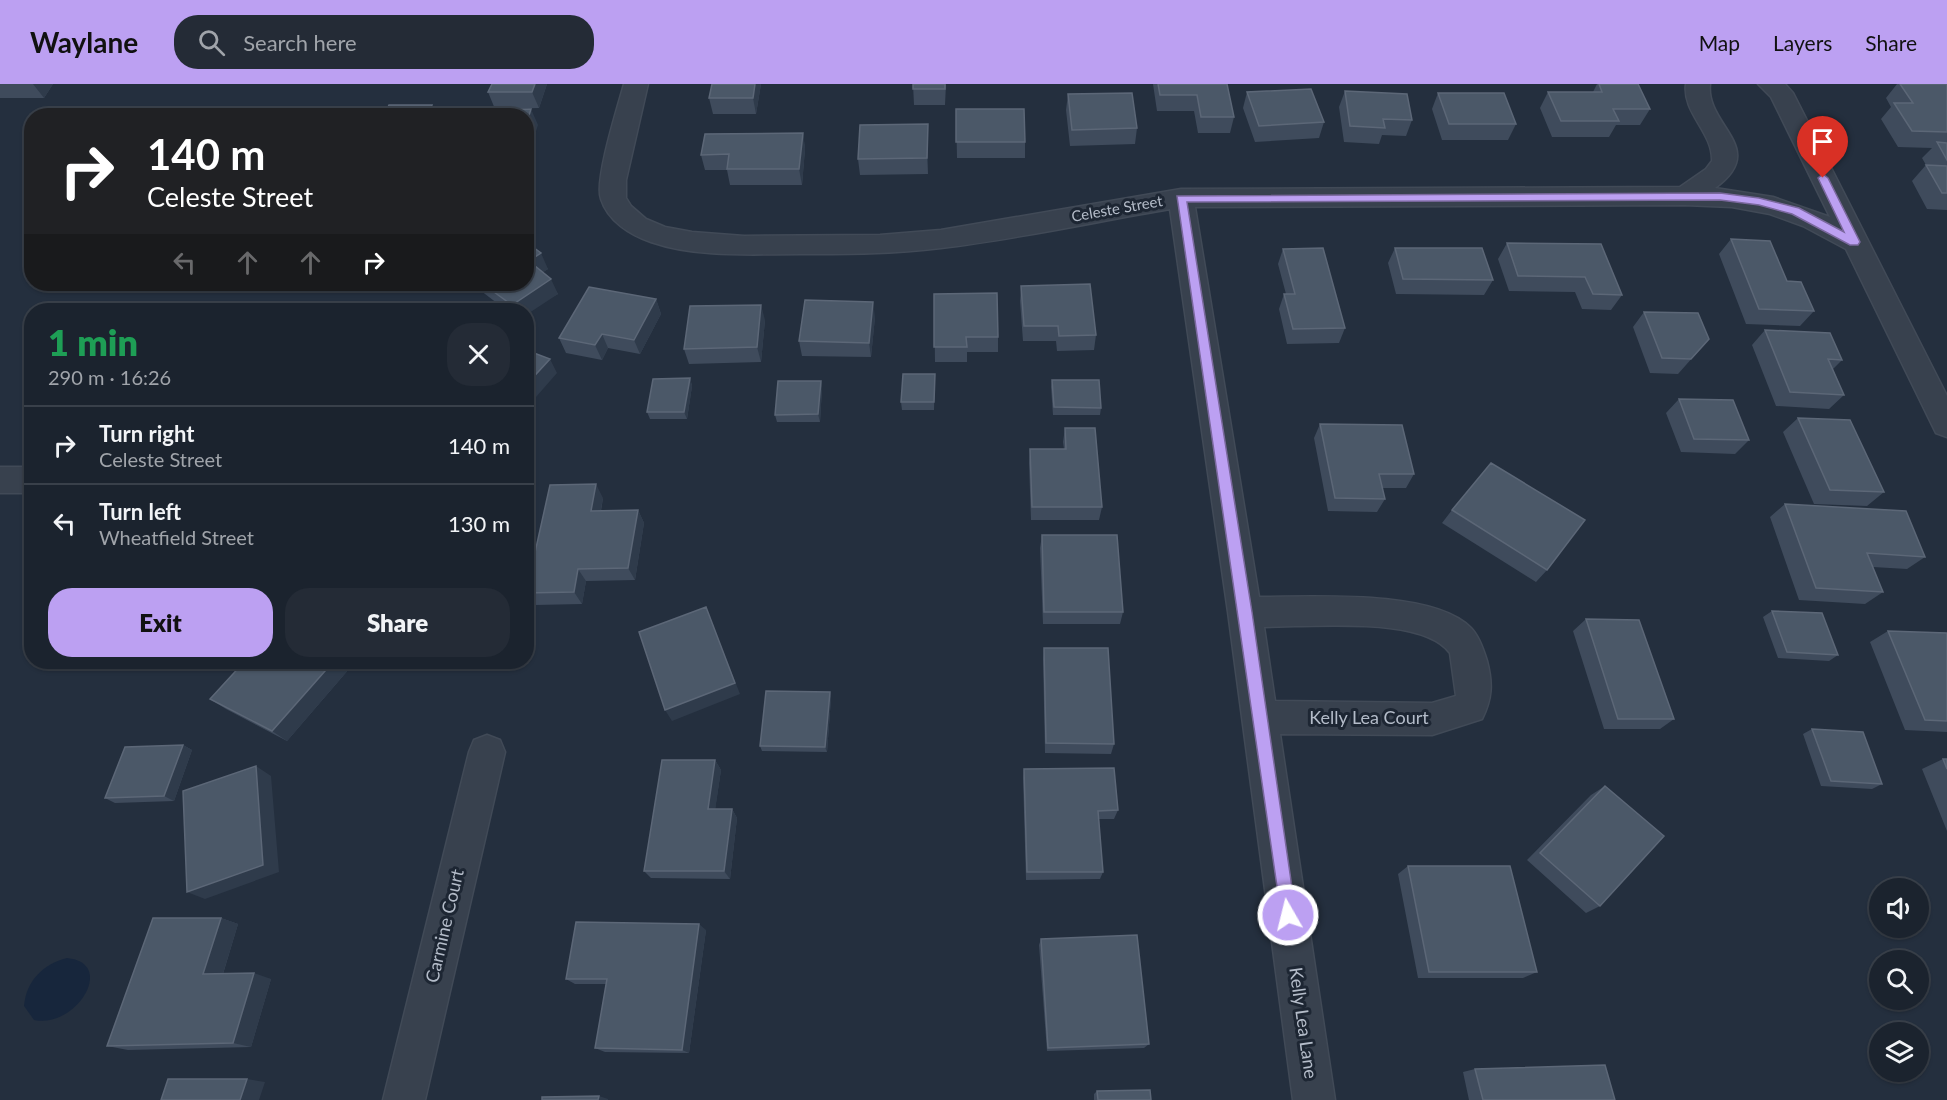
<!DOCTYPE html>
<html lang="en">
<head>
<meta charset="utf-8">
<style>
  :root { --surface:#1b232e; --page:#242b36; --text:#f1f3f6; --muted:#a0a4aa; --line:#39404a; --accent:#bca0f2 }
  body { margin:0; font-family:Lato,sans-serif; background:var(--page); color:var(--text); height:100vh; display:flex; flex-direction:column; font-size:22px; white-space:nowrap }
  * { box-sizing:border-box; margin:0 }
  p { font-size:20px; color:var(--muted) }
  .icon { flex:none; width:33px; height:33px; fill:none; stroke:currentColor; stroke-width:2; stroke-linecap:round; stroke-linejoin:round }
  .map { position:relative; flex:1; overflow:hidden }
  .sheet { position:absolute; left:24px; top:219px; width:510px; height:366px; display:flex; flex-direction:column; background:var(--surface); border-radius:24px; box-shadow:0 2px 4px #0004,0 0 0 2px var(--line) }
  .sheet>* { flex:none }
  .top-card { position:absolute; left:24px; top:24px; width:510px; height:183px; border-radius:24px; box-shadow:0 2px 4px #0004,0 0 0 2px var(--line); background:#202124; color:#fff; overflow:hidden }
  .controls { position:absolute; left:1869px; top:794px; display:grid; gap:12px }
  .controls a { display:grid; place-items:center; width:60px; height:60px; border-radius:50%; background:var(--surface); box-shadow:0 2px 4px #0004,0 0 0 2px var(--line); font-size:30px }
  .pin { position:absolute; display:grid; place-items:center; width:51px; height:51px; color:#fff; margin:-62px -26px; border-radius:50% 50% 50% 0; rotate:-45deg; box-shadow:0 0 6px #0007 }
  .pin .icon { rotate:45deg }
  .me { position:absolute; width:66px; margin:-33px; rotate:352deg; stroke-linejoin:round; filter:drop-shadow(0 0 4px #0008) }
  .turn { display:flex; align-items:center; gap:21px; height:126px; padding:0 24px; font-size:27px }
  .turn .icon { width:78px; height:78px; stroke-width:2.5 }
  .turn b { display:block; font-size:42px; line-height:51px }
  .lanes { display:flex; align-items:center; height:57px; padding:0 24px; background:#0003; justify-content:center; gap:30px; direction:ltr }
  .lanes .off { opacity:.35 }
  .round { display:grid; place-items:center; flex:none; width:63px; height:63px; border-radius:24px; background:var(--page) }
  .headline { display:flex; align-items:center; justify-content:space-between; height:102px; padding:0 24px }
  h1 { font-size:36px; font-weight:800; line-height:45px; color:#1e9e55 }
  .button { display:flex; gap:12px; margin-top:auto; padding:12px 24px }
  .button a { flex:1; height:69px; border-radius:24px; background:var(--accent); color:#111; font-size:24px; font-weight:800; line-height:69px; text-align:center }
  .button a+a { background:var(--page); color:var(--text) }
  ul { padding:0; list-style:none }
  li { display:flex; align-items:center; gap:18px; height:78px; padding:0 24px; border-top:2px solid var(--line) }
  li div { flex:1 }
  li b { display:block; font-size:22px }
  li em { font-style:normal }
  header { display:flex; align-items:center; gap:36px; box-sizing:border-box; height:84px; padding:0 30px; background:var(--accent); color:#111 }
  header strong { font-size:28px }
  nav { display:flex; gap:33px; margin-inline-start:auto; font-size:21px }
  .search { width:420px; height:54px; background:var(--page); display:flex; align-items:center; gap:15px; box-sizing:border-box; padding:0 21px; border-radius:24px; color:var(--muted); font-size:22px }
  .map>svg:first-child { display:block }
  .water { fill:#17263c }
  .lines { fill:none; stroke-linecap:round; stroke-linejoin:round }
  .minor-casing { stroke:#414a57; stroke-width:3 }
  .minor { fill:#38414e; fill-rule:evenodd }
  .wall { fill:#3f4b5c }
  .shaded-wall { fill:#2f3b4b }
  .building { fill:#4b5868; stroke:#5c6777; stroke-width:1.5 }
  .route { fill:#bca0f2; stroke:#7a689d; stroke-width:1.5 }
  .labels { text-anchor:middle; stroke-width:6; stroke-linejoin:round; paint-order:stroke }
  .far-street-label { font-size:15px; fill:#b4bcc9; stroke:#1d2633 }
  .street-label { font-size:18px; fill:#b4bcc9; stroke:#1d2633 }
</style>
</head>
<body>
<header>
<strong>Waylane</strong>
<div class="search"><svg class="icon" aria-label="search" viewBox="0 0 24 24"><circle cx="10" cy="10" r="6"/><path d="M15 15l6 6"/></svg>Search here</div>
<nav><a>Map</a><a>Layers</a><a>Share</a></nav>
</header>
<div class="map">
<svg width="1947" height="1016" viewBox="0 0 1947 1016">
  <rect width="100%" height="100%" fill="#242f3e"/>
  <!-- water -->
  <path class="water" d="M 67,874 C 117,879 76,945 34,936 L 24,922 C 26,897 43,880 67,874 Z"/>
  <g class="lines">
    <defs>
      <path id="minor" d="M 624,0 L 648,0 L 626,96 L 626,114 L 631,122 L 646,135 L 665,143 L 692,148 L 744,152 L 880,151 L 941,146 L 1181,105 L 1680,103 L 1706,85 L 1712,77 C 1713,48 1682,29 1686,0 L 1710,0 C 1705,42 1770,64 1715,104 L 1773,113 L 1830,133 L 1771,13 L 1758,0 L 1785,0 L 1793,9 L 1947,312 L 1947,353 L 1936,349 L 1846,165 L 1803,142 L 1770,130 L 1732,123 L 1685,121 L 1195,123 L 1259,513 C 1311,513 1433,505 1471,544 C 1479,552 1484,567 1487,577 C 1493,600 1492,615 1482,635 L 1432,651 L 1280,650 L 1335,1016 L 1293,1016 L 1228,528 L 1170,125 C 1094,138 1017,155 941,164 C 894,170 847,170 800,170 C 752,170 697,174 651,158 C 630,151 608,137 601,115 C 594,97 618,22 624,0 ZM 1295,542 C 1334,542 1425,535 1450,569 L 1456,612 L 1432,619 L 1275,617 L 1264,543 Z
        M 0,383 L 32,383 L 32,409 L 0,409 Z
        M 487,651 L 500,656 L 505,668 L 425,1016 L 383,1016 L 469,668 L 474,656 Z"/>
    </defs>
    <!-- minor casing -->
    <use href="#minor" class="minor-casing"/>
    <!-- minor -->
    <use href="#minor" class="minor"/>
  </g>
  <!-- wall -->
  <path class="wall" d="M 0,0 L 53,0 L 44,14 L 0,14 Z
    M 492,0 L 547,0 L 539,24 L 495,25 L 488,8 Z
    M 712,0 L 761,0 L 756,30 L 713,30 L 709,14 Z
    M 913,0 L 946,0 L 945,21 L 914,21 Z
    M 1153,0 L 1227,0 L 1234,33 L 1230,49 L 1198,49 L 1194,27 L 1157,27 Z
    M 1597,0 L 1638,0 L 1650,25 L 1640,41 L 1616,41 L 1609,53 L 1552,53 L 1540,24 L 1548,8 L 1593,8 Z
    M 1897,0 L 1947,0 L 1947,126 L 1927,125 L 1912,97 L 1926,81 L 1922,74 L 1932,64 L 1898,63 L 1881,35 L 1891,23 L 1886,14 Z
    M 1345,7 L 1412,36 L 1406,52 L 1382,51 L 1379,60 L 1344,58 L 1339,23 Z
    M 1247,8 L 1324,38 L 1319,54 L 1255,58 L 1243,24 Z
    M 1438,9 L 1516,40 L 1508,56 L 1442,56 L 1432,25 Z
    M 1068,10 L 1137,44 L 1135,60 L 1070,62 L 1066,26 Z
    M 956,25 L 1025,58 L 1025,74 L 957,74 Z
    M 928,40 L 928,90 L 860,91 L 858,75 Z
    M 803,49 L 805,65 L 802,101 L 730,101 L 727,86 L 705,86 L 701,71 Z
    M 1731,155 L 1787,197 L 1814,227 L 1800,242 L 1746,240 L 1719,170 Z
    M 526,158 L 548,185 L 543,188 L 558,210 L 526,226 L 506,226 L 472,200 L 526,200 Z
    M 1507,159 L 1601,160 L 1622,211 L 1611,226 L 1582,225 L 1575,208 L 1509,207 L 1498,175 Z
    M 1395,164 L 1493,196 L 1484,211 L 1396,210 L 1388,179 Z
    M 1283,165 L 1345,244 L 1339,259 L 1287,260 L 1279,225 L 1284,210 L 1286,210 L 1278,180 Z
    M 1021,202 L 1096,251 L 1094,266 L 1057,267 L 1056,257 L 1023,257 L 1020,217 Z
    M 934,210 L 998,253 L 998,268 L 967,268 L 967,278 L 935,278 Z
    M 656,215 L 661,230 L 640,270 L 608,264 L 602,276 L 566,269 L 559,254 Z
    M 1644,228 L 1709,255 L 1678,290 L 1650,289 L 1633,243 Z
    M 875,233 L 871,273 L 802,272 L 799,257 Z
    M 765,236 L 761,278 L 689,280 L 684,265 Z
    M 1765,246 L 1842,276 L 1833,285 L 1844,311 L 1829,325 L 1776,322 L 1752,261 Z
    M 935,290 L 934,326 L 902,326 L 901,318 Z
    M 690,294 L 692,302 L 687,335 L 650,335 L 647,328 Z
    M 1052,296 L 1101,324 L 1100,331 L 1053,331 L 1051,303 Z
    M 821,297 L 822,304 L 820,338 L 777,338 L 775,331 Z
    M 1679,315 L 1749,356 L 1735,370 L 1681,368 L 1666,329 Z
    M 1798,334 L 1884,408 L 1867,422 L 1814,420 L 1783,348 Z
    M 1320,340 L 1414,390 L 1406,404 L 1382,404 L 1385,415 L 1377,428 L 1328,427 L 1314,354 Z
    M 1065,344 L 1102,423 L 1099,436 L 1031,436 L 1029,379 L 1030,365 L 1064,365 L 1063,358 Z
    M 603,414 L 601,427 L 638,426 L 644,439 L 635,496 L 586,497 L 582,520 L 535,521 L 526,509 Z
    M 1785,420 L 1925,473 L 1907,485 L 1873,483 L 1883,508 L 1865,520 L 1799,516 L 1770,433 Z
    M 1452,426 L 1547,486 L 1536,498 L 1442,439 Z
    M 1042,451 L 1123,528 L 1120,540 L 1043,540 L 1040,464 Z
    M 1772,527 L 1838,571 L 1829,577 L 1778,574 L 1763,533 Z
    M 1586,535 L 1674,635 L 1660,645 L 1604,645 L 1573,547 Z
    M 1888,547 L 1947,549 L 1947,648 L 1905,646 L 1870,558 Z
    M 1044,564 L 1114,660 L 1111,670 L 1045,669 L 1043,575 Z
    M 244,578 L 355,578 L 287,657 L 226,625 L 210,615 Z
    M 830,608 L 831,614 L 827,668 L 762,667 L 760,662 Z
    M 1812,645 L 1882,700 L 1872,705 L 1821,702 L 1803,650 Z
    M 183,661 L 192,666 L 174,717 L 115,719 L 105,714 Z
    M 1943,675 L 1947,675 L 1947,747 L 1922,685 Z
    M 715,676 L 721,686 L 715,725 L 732,725 L 737,734 L 730,795 L 651,794 L 644,787 Z
    M 1024,685 L 1118,726 L 1114,735 L 1099,735 L 1103,788 L 1100,795 L 1026,796 L 1023,694 Z
    M 1605,702 L 1600,822 L 1586,829 L 1527,776 L 1591,711 Z
    M 1408,782 L 1537,888 L 1523,894 L 1418,894 L 1398,790 Z
    M 221,834 L 238,840 L 223,890 L 271,895 L 251,963 L 128,966 L 107,962 Z
    M 706,846 L 689,969 L 605,968 L 595,964 L 606,900 L 575,900 L 566,895 Z
    M 1041,855 L 1149,960 L 1144,964 L 1047,967 L 1039,861 Z
    M 1475,985 L 1615,1016 L 1469,1016 L 1463,988 Z
    M 1097,1007 L 1151,1016 L 1094,1016 L 1094,1010 Z"/>
  <!-- shaded-wall -->
  <path class="shaded-wall" d="M 33,0 L 53,0 L 44,14 Z
    M 535,0 L 547,0 L 539,24 L 532,8 Z
    M 755,0 L 761,0 L 756,30 L 753,14 Z
    M 432,21 L 437,32 L 428,32 Z
    M 531,25 L 538,41 L 526,79 L 526,41 Z
    M 928,40 L 928,90 L 927,74 Z
    M 803,49 L 805,65 L 802,101 L 799,85 Z
    M 541,169 L 548,185 L 536,193 L 529,177 Z
    M 551,195 L 558,210 L 526,231 L 526,226 L 514,226 L 512,221 Z
    M 656,215 L 661,230 L 640,270 L 634,256 Z
    M 873,218 L 875,233 L 871,273 L 869,259 Z
    M 761,221 L 765,236 L 761,278 L 757,263 Z
    M 602,250 L 608,264 L 602,276 L 595,261 Z
    M 550,275 L 557,289 L 529,321 L 526,316 L 526,301 Z
    M 690,294 L 692,302 L 687,335 L 684,328 Z
    M 821,297 L 822,304 L 820,338 L 818,330 Z
    M 596,400 L 603,414 L 598,440 L 591,427 Z
    M 526,419 L 534,430 L 526,457 Z
    M 638,426 L 644,439 L 635,496 L 628,484 Z
    M 578,485 L 586,497 L 582,520 L 574,508 Z
    M 706,523 L 740,610 L 672,637 L 665,626 Z
    M 333,578 L 355,578 L 287,657 L 272,647 Z
    M 830,608 L 831,614 L 827,668 L 825,663 Z
    M 183,661 L 192,666 L 174,717 L 164,712 Z
    M 715,676 L 721,686 L 714,734 L 708,725 Z
    M 256,682 L 271,692 L 279,788 L 205,815 L 187,808 Z
    M 732,725 L 737,734 L 730,795 L 724,787 Z
    M 221,834 L 238,840 L 221,896 L 203,890 Z
    M 699,840 L 706,846 L 689,969 L 682,966 Z
    M 254,889 L 271,895 L 251,963 L 233,959 Z
    M 247,995 L 265,998 L 259,1016 L 240,1016 Z
    M 599,1012 L 608,1015 L 608,1016 L 598,1016 Z"/>
  <!-- building -->
  <path class="building" d="M 492,0 L 535,0 L 532,8 L 488,8 Z
    M 712,0 L 755,0 L 753,14 L 709,14 Z
    M 913,0 L 945,0 L 945,5 L 913,5 Z
    M 1158,0 L 1227,0 L 1234,33 L 1201,33 L 1197,11 L 1160,11 Z
    M 1599,0 L 1638,0 L 1650,25 L 1613,25 L 1619,37 L 1561,37 L 1548,8 L 1602,8 Z
    M 1900,0 L 1947,0 L 1947,48 L 1912,47 L 1894,19 L 1913,19 Z
    M 1311,5 L 1324,38 L 1259,42 L 1247,8 Z
    M 1345,7 L 1407,10 L 1412,36 L 1383,35 L 1385,44 L 1350,42 Z
    M 1132,9 L 1137,44 L 1072,46 L 1068,10 Z
    M 1438,9 L 1504,9 L 1516,40 L 1449,40 Z
    M 389,21 L 432,21 L 428,32 L 384,32 Z
    M 531,25 L 526,41 L 526,32 L 479,32 L 480,26 Z
    M 956,25 L 1024,25 L 1025,58 L 956,58 Z
    M 928,40 L 927,74 L 858,75 L 860,41 Z
    M 803,49 L 799,85 L 727,85 L 729,70 L 701,71 L 705,50 Z
    M 1937,58 L 1947,59 L 1947,76 Z
    M 1926,81 L 1947,82 L 1947,109 L 1942,109 Z
    M 1731,155 L 1770,157 L 1787,197 L 1801,198 L 1814,227 L 1759,225 Z
    M 526,158 L 541,169 L 529,177 L 551,195 L 512,221 L 483,200 L 526,200 Z
    M 1507,159 L 1601,160 L 1622,211 L 1593,210 L 1585,193 L 1518,192 Z
    M 1323,164 L 1345,244 L 1293,245 L 1284,210 L 1295,210 L 1283,165 Z
    M 1395,164 L 1482,164 L 1493,196 L 1403,195 Z
    M 1090,200 L 1096,251 L 1059,252 L 1058,242 L 1024,242 L 1021,202 Z
    M 589,203 L 656,215 L 634,256 L 602,250 L 595,261 L 559,254 Z
    M 997,209 L 998,253 L 966,253 L 967,263 L 934,263 L 934,210 Z
    M 805,216 L 873,218 L 869,259 L 799,257 Z
    M 761,221 L 757,263 L 684,265 L 690,222 Z
    M 1644,228 L 1698,229 L 1709,255 L 1691,275 L 1662,274 Z
    M 1765,246 L 1830,249 L 1842,276 L 1828,275 L 1844,311 L 1790,308 Z
    M 526,266 L 550,275 L 526,301 Z
    M 903,290 L 935,290 L 934,318 L 901,318 Z
    M 690,294 L 684,328 L 647,328 L 653,295 Z
    M 1052,296 L 1099,296 L 1101,324 L 1054,323 Z
    M 778,297 L 821,297 L 818,330 L 775,331 Z
    M 1679,315 L 1733,316 L 1749,356 L 1694,355 Z
    M 1798,334 L 1850,336 L 1884,408 L 1830,406 Z
    M 1320,340 L 1402,341 L 1414,390 L 1379,390 L 1385,415 L 1335,414 Z
    M 1065,344 L 1095,344 L 1102,423 L 1032,423 L 1030,365 L 1066,365 Z
    M 1491,379 L 1585,436 L 1547,486 L 1452,426 Z
    M 596,400 L 591,427 L 638,426 L 628,484 L 578,485 L 574,508 L 526,509 L 550,401 Z
    M 1785,420 L 1906,427 L 1925,473 L 1867,469 L 1883,508 L 1816,504 Z
    M 1042,451 L 1117,451 L 1123,528 L 1044,528 Z
    M 706,523 L 735,599 L 665,626 L 639,548 Z
    M 1772,527 L 1822,529 L 1838,571 L 1787,568 Z
    M 1586,535 L 1639,536 L 1674,635 L 1618,635 Z
    M 1888,547 L 1947,549 L 1947,637 L 1925,636 Z
    M 1044,564 L 1108,564 L 1114,660 L 1046,659 Z
    M 244,578 L 333,578 L 272,647 L 210,615 Z
    M 766,607 L 830,608 L 825,663 L 760,662 Z
    M 1812,645 L 1863,648 L 1882,700 L 1831,697 Z
    M 183,661 L 164,712 L 105,714 L 125,663 Z
    M 1943,675 L 1947,675 L 1947,685 Z
    M 662,676 L 715,676 L 708,725 L 732,725 L 724,787 L 644,787 Z
    M 256,682 L 263,781 L 187,808 L 183,707 Z
    M 1114,684 L 1118,726 L 1098,727 L 1103,788 L 1027,788 L 1024,685 Z
    M 1605,702 L 1664,752 L 1600,822 L 1540,769 Z
    M 1408,782 L 1510,782 L 1537,888 L 1429,888 Z
    M 153,834 L 221,834 L 203,890 L 254,889 L 233,959 L 107,962 Z
    M 576,838 L 699,840 L 682,966 L 595,964 L 607,895 L 566,895 Z
    M 1137,851 L 1149,960 L 1048,964 L 1041,855 Z
    M 1605,981 L 1615,1016 L 1483,1016 L 1475,985 Z
    M 168,995 L 247,995 L 240,1016 L 161,1016 Z
    M 1150,1006 L 1151,1016 L 1098,1016 L 1097,1007 Z
    M 599,1012 L 598,1016 L 542,1016 L 542,1013 Z"/>
  <!-- route -->
  <path class="route" d="M 1823,90 L 1828,94 L 1860,158 L 1858,161 L 1850,161 L 1792,130 L 1759,121 L 1720,116 L 1187,118 L 1252,528 L 1296,831 L 1293,837 L 1288,839 L 1282,837 L 1177,112 L 1720,109 L 1759,114 L 1799,124 L 1844,148 L 1818,94 Z"/>
  <g class="labels">
    <!-- far-street labels -->
    <g class="far-street-label">
      <text transform="translate(1117 125) rotate(-10)" y="5">Celeste Street</text>
    </g>
    <!-- street labels -->
    <g class="street-label">
      <text x="1369" y="640">Kelly Lea Court</text>
      <text transform="translate(445 842) rotate(-77)" y="6">Carmine Court</text>
      <text transform="translate(1303 939) rotate(82)" y="6">Kelly Lea Lane</text>
    </g>
  </g>
</svg>
<div class="controls">
<a><svg class="icon" aria-label="sound" viewBox="0 0 24 24"><path d="M4 9h4l5-4v14l-5-4H4zM17 9q2 3 0 6"/></svg></a>
<a><svg class="icon" aria-label="search" viewBox="0 0 24 24"><circle cx="10" cy="10" r="6"/><path d="M15 15l6 6"/></svg></a>
<a><svg class="icon" aria-label="layers" viewBox="0 0 24 24"><path d="M12 4l9 5-9 5-9-5zM3 14l9 5 9-5"/></svg></a>
</div>
<div class="pin" style="left:1823px;top:94px;background:#d93025"><svg class="icon" aria-label="arrive" viewBox="0 0 24 24"><path d="M6 21V4h12l-3 4 3 4H6"/></svg></div>
<svg class="me" style="left:1288px;top:831px" viewBox="-20 -20 40 40"><circle r="17" fill="#bca0f2" stroke="#fff" stroke-width="3"/><path d="M0-11L8 9 0 5-8 9z" fill="#fff"/></svg>
<div class="top-card">
<div class="turn"><svg class="icon" aria-label="right" viewBox="0 0 24 24"><path d="M7 20v-9h11M14 6l5 5-5 5"/></svg><div><b>140 m</b>Celeste Street</div></div>
<div class="lanes"><svg class="icon off" aria-label="left" viewBox="0 0 24 24"><path d="M17 20v-9H6M10 6l-5 5 5 5"/></svg><svg class="icon off" aria-label="ahead" viewBox="0 0 24 24"><path d="M12 20V5M6 11l6-6 6 6"/></svg><svg class="icon off" aria-label="ahead" viewBox="0 0 24 24"><path d="M12 20V5M6 11l6-6 6 6"/></svg><svg class="icon" aria-label="right" viewBox="0 0 24 24"><path d="M7 20v-9h11M14 6l5 5-5 5"/></svg></div>
</div>
<section class="sheet">
<div class="headline"><div><h1>1 min</h1><p>290 m · 16:26</p></div><a class="round"><svg class="icon" aria-label="close" viewBox="0 0 24 24"><path d="M6 6l12 12M18 6L6 18"/></svg></a></div>
<ul>
<li><svg class="icon" aria-label="right" viewBox="0 0 24 24"><path d="M7 20v-9h11M14 6l5 5-5 5"/></svg><div><b>Turn right</b><p>Celeste Street</p></div><em>140 m</em></li>
<li><svg class="icon" aria-label="left" viewBox="0 0 24 24"><path d="M17 20v-9H6M10 6l-5 5 5 5"/></svg><div><b>Turn left</b><p>Wheatfield Street</p></div><em>130 m</em></li>
</ul>
<div class="button"><a>Exit</a><a>Share</a></div>
</section>
</div>
</body>
</html>
